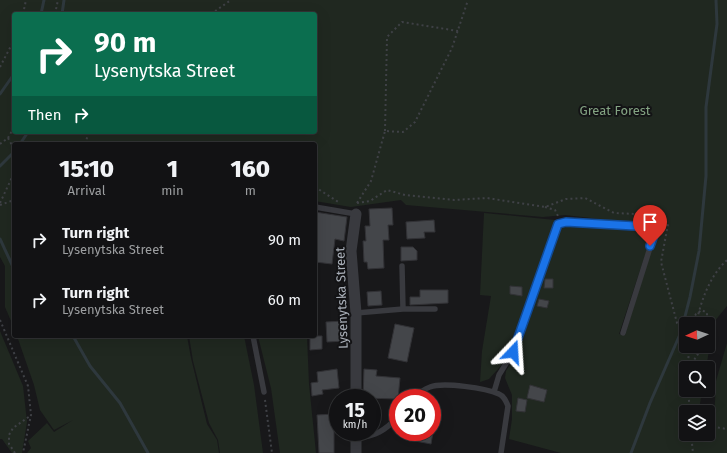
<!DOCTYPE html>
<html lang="en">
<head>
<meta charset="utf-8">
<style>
  :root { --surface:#121214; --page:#1b1b1d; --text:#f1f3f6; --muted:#9c9ea0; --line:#313234 }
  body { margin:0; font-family:"Fira Sans",sans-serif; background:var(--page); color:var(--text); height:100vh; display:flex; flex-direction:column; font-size:15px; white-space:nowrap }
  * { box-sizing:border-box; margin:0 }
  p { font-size:13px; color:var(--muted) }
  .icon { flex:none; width:22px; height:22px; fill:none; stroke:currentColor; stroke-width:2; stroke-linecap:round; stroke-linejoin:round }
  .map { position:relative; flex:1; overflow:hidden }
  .drawer { position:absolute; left:12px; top:142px; width:305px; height:196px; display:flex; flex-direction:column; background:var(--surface); border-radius:4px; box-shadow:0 4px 16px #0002,0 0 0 1px var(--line) }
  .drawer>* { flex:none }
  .top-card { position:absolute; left:12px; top:12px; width:305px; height:122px; border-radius:4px; box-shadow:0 4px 16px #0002,0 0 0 1px var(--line); background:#0b6e4f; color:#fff; overflow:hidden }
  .needle { width:26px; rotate:267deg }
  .fabs { position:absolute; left:679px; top:317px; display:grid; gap:8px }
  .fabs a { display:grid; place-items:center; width:36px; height:36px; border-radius:4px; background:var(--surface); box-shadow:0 4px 16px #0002,0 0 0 1px var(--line); font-size:20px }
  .speed { position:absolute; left:329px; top:389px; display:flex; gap:8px; font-size:20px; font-weight:700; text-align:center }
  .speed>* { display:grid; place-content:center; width:52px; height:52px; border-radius:50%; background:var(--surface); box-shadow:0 4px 16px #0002,0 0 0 1px var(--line); line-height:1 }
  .speed small { font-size:10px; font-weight:400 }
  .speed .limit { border:6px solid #d22; background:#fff; color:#111 }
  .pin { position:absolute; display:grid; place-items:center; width:34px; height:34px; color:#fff; margin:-41px -17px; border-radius:50% 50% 50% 0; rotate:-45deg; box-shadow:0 0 4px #0007 }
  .pin .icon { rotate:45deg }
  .me { position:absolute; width:44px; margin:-22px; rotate:20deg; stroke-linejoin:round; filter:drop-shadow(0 0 3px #0008) }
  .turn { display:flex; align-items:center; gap:14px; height:84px; padding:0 16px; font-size:18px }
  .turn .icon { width:52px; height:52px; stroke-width:2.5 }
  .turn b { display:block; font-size:28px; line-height:34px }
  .then { display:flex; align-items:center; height:38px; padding:0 16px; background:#0003; gap:8px; font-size:15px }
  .eta { display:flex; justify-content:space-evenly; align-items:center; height:68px; text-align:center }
  .eta b { font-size:24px; font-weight:800; line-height:28px }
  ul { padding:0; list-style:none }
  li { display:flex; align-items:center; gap:12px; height:60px; padding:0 16px }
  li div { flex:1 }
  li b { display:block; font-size:15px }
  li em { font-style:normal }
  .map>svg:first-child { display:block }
  .green { fill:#202820; fill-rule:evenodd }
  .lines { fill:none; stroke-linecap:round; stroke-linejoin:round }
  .stream { stroke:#2e383d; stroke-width:3 }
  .building { fill:#44464a; stroke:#323236 }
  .path { stroke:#3f4146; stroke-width:2; stroke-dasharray:2 3; stroke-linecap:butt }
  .service { stroke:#393a3f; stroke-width:5.5 }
  .minor { stroke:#393a3f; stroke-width:11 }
  .route-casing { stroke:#114b97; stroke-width:10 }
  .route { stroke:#1a73e8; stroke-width:7 }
  .labels { text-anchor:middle; stroke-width:4; stroke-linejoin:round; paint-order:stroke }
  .park-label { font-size:13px; fill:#83a382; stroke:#131315 }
  .street-label { font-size:13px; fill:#aab0b9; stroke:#131315 }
</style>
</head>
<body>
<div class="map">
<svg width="727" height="453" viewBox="0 0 727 453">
  <rect width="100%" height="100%" fill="#18181a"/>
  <!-- green -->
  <path class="green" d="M 0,0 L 727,0 L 727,306 L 714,322 L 706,368 L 686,368 L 686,390 L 702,390 L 700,404 L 702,412 L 686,412 L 686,434 L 708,434 L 708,428 L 713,441 L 716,381 L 727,343 L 727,453 L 561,453 L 509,439 L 512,419 L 512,395 L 505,378 L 506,371 L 519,350 L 561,226 L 563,224 L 653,231 L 619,334 L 625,335 L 658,228 L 652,225 L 565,215 L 543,217 L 406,205 L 401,200 L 351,207 L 315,201 L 315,144 L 14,144 L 14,328 L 5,307 L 5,266 L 0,257 ZM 14,14 L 315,14 L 315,132 L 14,132 ZM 686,324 L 708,324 L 708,346 L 686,346 Z
    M 484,213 L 555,220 L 506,360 L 489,379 L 480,382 L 482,351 L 491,296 L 480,295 Z
    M 0,331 L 23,386 L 27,422 L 22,453 L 12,453 L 2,439 L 0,439 Z
    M 17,336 L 187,336 L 191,358 L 207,424 L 217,440 L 219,453 L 27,453 L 31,448 L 28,441 L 47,423 L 54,432 L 73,420 L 54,430 L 40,410 L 34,385 Z
    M 189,336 L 244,336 L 254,385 L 263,453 L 220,453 L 218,440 L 209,423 L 193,361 Z
    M 258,336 L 307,336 L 309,384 L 316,453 L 280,453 L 271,388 Z"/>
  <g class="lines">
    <!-- stream -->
    <path class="stream" d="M 41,14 L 44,0
      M 62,14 L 64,0
      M 0,94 L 14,74
      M 20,144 L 28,132
      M 0,166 L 14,152
      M 0,239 L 14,269
      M 685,317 L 688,324
      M 73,336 L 90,366 L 120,403 L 148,453
      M 631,453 L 650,403 L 681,332 L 690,297 L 699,251 L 706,176 L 706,107 L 717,24 L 716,0"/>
  </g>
  <!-- building -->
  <path class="building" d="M 392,208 L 393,225 L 388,225 L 389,240 L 383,240 L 384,268 L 368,269 L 367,262 L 364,262 L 363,241 L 366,241 L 365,226 L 370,226 L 369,209 Z
    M 315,212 L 347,217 L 344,241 L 335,239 L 332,264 L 315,262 Z
    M 434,220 L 435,232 L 424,232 L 425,238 L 407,239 L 406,222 Z
    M 401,247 L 413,247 L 417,251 L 417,260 L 401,261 Z
    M 545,279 L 553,279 L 553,288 L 544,288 Z
    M 510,286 L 522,287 L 522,296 L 510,294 Z
    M 420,290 L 448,290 L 448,303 L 410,305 L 410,297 L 420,297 Z
    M 381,291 L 382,305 L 368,306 L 367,292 Z
    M 539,299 L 549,301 L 547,308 L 537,306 Z
    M 344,321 L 345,341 L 327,342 L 326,322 Z
    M 395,324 L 414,328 L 407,362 L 388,358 Z
    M 310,336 L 322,336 L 322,349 L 310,350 Z
    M 337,369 L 339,388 L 322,390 L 323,394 L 312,396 L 311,383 L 318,382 L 317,372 Z
    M 364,369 L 377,370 L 376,376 L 400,378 L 398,399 L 363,398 Z
    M 530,385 L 547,390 L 544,402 L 527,398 Z
    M 518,398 L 527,400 L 525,412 L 516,411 Z
    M 334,414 L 334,453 L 319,453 L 317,415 Z
    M 411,432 L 433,432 L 431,444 L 410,440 Z"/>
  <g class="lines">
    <!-- path -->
    <path class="path" d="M 23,14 L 26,0
      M 55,14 L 58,0
      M 211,14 L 231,0
      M 0,67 L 14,40
      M 385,131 L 387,37 L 402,22 L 458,31
      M 8,138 L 14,149
      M 0,144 L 8,138 L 14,127
      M 85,144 L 89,132
      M 315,187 L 340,203
      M 0,203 L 14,173
      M 357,203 L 370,201 L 387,190 L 405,195 L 454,200 L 487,198 L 545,207 L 566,199 L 585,198 L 614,213 L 658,215 L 668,224 L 661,262 L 677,323 L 686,338
      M 357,203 L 371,181 L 385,131 L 403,132 L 415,122 L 452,48 L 468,0
      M 0,205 L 14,200
      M 545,207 L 555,210 L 558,216
      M 0,320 L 28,386 L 31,415 L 23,453
      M 690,324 L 696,314 L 702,310 L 707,313 L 707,324
      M 696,324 C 701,301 709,277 727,260
      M 687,368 L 690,346
      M 689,368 L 703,346
      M 688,390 L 690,412
      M 265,400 L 272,453
      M 708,426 L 727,429
      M 691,434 L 693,453
      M 15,453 L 9,444 L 9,435 L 13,428 L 30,416"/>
    <!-- service -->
    <path class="service" d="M 315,207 L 356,214
      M 403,309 L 435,309
      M 356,313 L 403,309 L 402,266
      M 253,336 L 264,392
      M 494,392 L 499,375 L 513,352 L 558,224 L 561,222 L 654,228 L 655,232 L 623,333
      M 415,398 C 419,393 424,389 430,387 C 443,382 486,388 499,394 C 504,396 506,401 508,406 L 501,453
      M 356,439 C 377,435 383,432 398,417"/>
    <!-- minor -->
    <path class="minor" d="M 356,214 L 351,251 L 356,313 L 356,398
      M 356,432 L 356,453"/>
  </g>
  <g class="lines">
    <defs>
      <path id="route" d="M 513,352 L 558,224 L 566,222 L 652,227 L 655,232 L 650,246"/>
    </defs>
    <!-- route casing -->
    <use href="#route" class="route-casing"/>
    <!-- route -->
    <use href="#route" class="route"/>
  </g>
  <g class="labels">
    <!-- park labels -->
    <g class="park-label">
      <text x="615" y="115">Great Forest</text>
    </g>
    <!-- street labels -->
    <g class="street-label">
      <text transform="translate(341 298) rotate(-92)" y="5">Lysenytska Street</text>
    </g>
  </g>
</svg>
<div class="fabs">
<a><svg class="needle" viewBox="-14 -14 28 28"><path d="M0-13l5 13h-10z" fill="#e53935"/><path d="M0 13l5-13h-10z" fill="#9c9ea0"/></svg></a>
<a><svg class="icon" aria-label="search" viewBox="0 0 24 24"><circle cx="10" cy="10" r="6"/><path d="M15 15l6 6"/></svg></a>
<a><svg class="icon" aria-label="layers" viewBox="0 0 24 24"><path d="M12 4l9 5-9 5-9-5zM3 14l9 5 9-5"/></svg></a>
</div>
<div class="speed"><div>15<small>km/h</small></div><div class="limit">20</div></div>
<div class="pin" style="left:650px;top:246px;background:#d93025"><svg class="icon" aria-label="arrive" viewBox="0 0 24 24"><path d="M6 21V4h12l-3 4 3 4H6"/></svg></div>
<svg class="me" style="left:513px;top:352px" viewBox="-20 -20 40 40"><path d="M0-17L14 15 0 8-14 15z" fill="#1a73e8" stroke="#fff" stroke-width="4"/></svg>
<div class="top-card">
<div class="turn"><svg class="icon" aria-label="right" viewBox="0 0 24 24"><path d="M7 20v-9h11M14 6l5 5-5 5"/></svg><div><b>90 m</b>Lysenytska Street</div></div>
<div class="then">Then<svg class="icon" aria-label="right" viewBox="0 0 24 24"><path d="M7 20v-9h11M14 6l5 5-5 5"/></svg></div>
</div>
<section class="drawer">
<div class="eta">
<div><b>15:10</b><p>Arrival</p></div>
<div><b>1</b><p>min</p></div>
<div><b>160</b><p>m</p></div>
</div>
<ul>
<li><svg class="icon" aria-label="right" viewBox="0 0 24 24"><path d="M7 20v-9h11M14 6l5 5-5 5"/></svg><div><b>Turn right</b><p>Lysenytska Street</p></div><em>90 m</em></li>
<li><svg class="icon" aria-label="right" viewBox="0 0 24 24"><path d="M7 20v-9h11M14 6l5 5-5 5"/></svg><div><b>Turn right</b><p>Lysenytska Street</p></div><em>60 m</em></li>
</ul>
</section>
</div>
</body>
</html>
